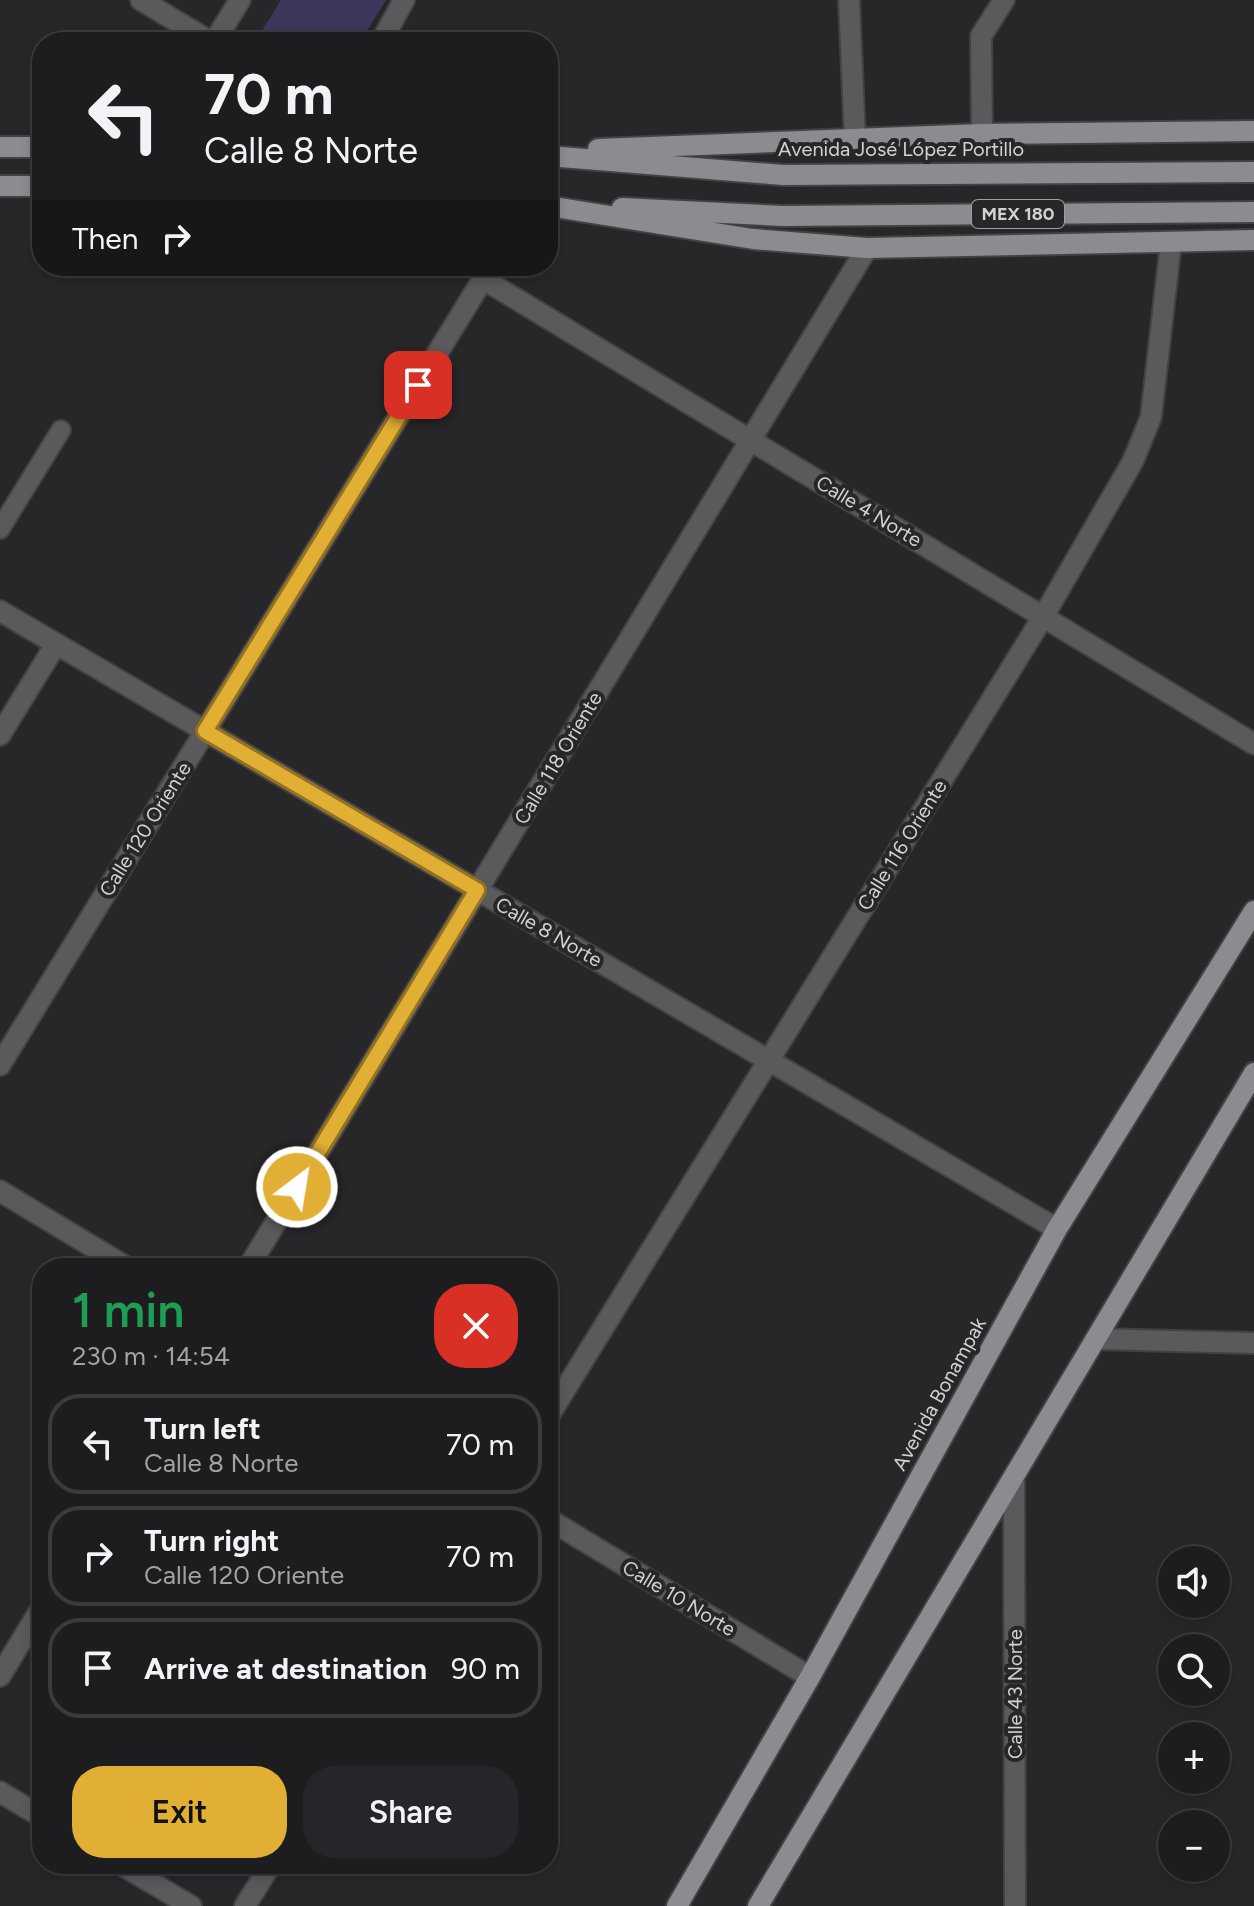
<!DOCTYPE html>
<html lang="en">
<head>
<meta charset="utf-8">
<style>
  :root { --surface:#1d1d20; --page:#252629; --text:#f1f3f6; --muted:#a0a2a5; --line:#3b3b3e; --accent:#e1af34 }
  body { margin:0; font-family:Figtree,sans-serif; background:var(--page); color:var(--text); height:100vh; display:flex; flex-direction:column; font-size:30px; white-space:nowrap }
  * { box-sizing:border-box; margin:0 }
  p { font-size:26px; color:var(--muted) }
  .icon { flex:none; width:44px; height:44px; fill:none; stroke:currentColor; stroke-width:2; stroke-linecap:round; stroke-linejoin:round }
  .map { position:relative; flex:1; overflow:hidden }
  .side { position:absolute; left:32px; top:1258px; width:526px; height:616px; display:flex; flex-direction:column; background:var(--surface); border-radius:32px; box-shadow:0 4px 12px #0003,0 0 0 2px var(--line) }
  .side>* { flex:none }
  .top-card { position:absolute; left:32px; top:32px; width:526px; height:244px; border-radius:32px; box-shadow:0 4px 12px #0003,0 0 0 2px var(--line); background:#1d1d20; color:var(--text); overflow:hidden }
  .controls { position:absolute; left:1158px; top:1546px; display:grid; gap:16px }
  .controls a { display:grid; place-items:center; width:72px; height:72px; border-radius:50%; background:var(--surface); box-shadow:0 4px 12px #0003,0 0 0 2px var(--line); font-size:40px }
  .pin { position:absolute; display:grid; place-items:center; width:68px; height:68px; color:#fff; margin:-34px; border-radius:16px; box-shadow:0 4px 12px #0006 }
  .me { position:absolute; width:88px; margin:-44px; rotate:31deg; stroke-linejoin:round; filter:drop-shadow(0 0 6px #0008) }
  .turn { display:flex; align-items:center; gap:28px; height:168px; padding:0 40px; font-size:36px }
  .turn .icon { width:104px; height:104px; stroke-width:2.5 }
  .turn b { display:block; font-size:56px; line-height:68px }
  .then { display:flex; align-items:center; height:76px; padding:0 40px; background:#0003; gap:16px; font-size:30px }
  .round { display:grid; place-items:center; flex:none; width:84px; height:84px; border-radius:32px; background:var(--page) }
  .summary { display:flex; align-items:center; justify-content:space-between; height:136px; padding:0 40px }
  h1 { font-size:48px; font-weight:600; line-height:60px; color:#1e9e55 }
  .button { display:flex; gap:16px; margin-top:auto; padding:16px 40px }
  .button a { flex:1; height:92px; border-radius:32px; background:var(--accent); color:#111; font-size:32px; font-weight:600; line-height:92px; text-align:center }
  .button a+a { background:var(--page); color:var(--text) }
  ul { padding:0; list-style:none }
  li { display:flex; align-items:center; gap:24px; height:100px; margin:0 16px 12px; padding:0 24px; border:4px solid var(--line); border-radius:32px }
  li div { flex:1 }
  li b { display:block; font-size:30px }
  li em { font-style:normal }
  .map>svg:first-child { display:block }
  .green { fill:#3e355a }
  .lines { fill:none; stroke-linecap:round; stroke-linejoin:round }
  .lane-casing { stroke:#424245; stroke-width:22 }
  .street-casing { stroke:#424245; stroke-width:24 }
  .primary-casing { stroke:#424245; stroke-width:24 }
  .lane { stroke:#5a5a5c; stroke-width:18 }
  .street { stroke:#5a5a5c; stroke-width:20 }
  .primary { stroke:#8c8b8f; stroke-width:20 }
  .route-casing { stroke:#927222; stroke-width:20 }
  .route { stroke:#e1af34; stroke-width:14 }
  .labels { text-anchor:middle; stroke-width:8; stroke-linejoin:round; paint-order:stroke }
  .shield { fill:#27272a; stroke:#9f9fa1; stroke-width:2 }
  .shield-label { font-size:18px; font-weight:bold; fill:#d2d2d4 }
  .street-label { font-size:20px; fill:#d2d2d4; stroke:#27272a }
</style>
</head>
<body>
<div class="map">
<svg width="1254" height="1906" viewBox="0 0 1254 1906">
  <rect width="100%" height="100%" fill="#27272a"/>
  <!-- green -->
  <path class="green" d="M 281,0 L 386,0 L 360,42 L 255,42 Z"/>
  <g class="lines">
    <defs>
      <path id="lane" d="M 0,529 L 61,430"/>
      <path id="street" d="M 141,0 L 211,42
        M 849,0 L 855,140
        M 214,42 L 240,0
        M 381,42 L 404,0
        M 982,134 L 981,36 L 1004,0
        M 483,279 L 1254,744
        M 0,611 L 1057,1229
        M 0,735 L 56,644
        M 0,1065 L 491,266
        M 0,1191 L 128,1268
        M 248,1268 L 867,248
        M 1096,1339 L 1254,1343
        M 548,1417 L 1043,617 L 1133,461 L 1151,417 L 1171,242
        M 1014,1482 L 1015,1906
        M 548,1519 L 810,1677
        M 0,1676 L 42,1607
        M 0,1792 L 42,1817
        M 120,1864 L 191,1906
        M 245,1906 L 271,1864"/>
      <path id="primary" d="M 0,147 L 42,147
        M 598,149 L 982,134 L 1254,131
        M 548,156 L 783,175 L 1254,172
        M 0,186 L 42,186
        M 548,206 L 753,239 L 867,248 L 1254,240
        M 622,208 L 782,216 L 1254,212
        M 677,1906 L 810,1677 L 1057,1229 L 1254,911
        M 758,1906 L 1254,1073"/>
    </defs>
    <!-- lane casing -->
    <use href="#lane" class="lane-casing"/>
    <!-- street casing -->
    <use href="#street" class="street-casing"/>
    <!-- primary casing -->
    <use href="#primary" class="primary-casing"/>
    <!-- lane -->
    <use href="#lane" class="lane"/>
    <!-- street -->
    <use href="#street" class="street"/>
    <!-- primary -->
    <use href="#primary" class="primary"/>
  </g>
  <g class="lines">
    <defs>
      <path id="route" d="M 297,1187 L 477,890 L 205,731 L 418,385"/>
    </defs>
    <!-- route casing -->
    <use href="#route" class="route-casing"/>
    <!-- route -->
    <use href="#route" class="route"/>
  </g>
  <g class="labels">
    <!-- shield labels -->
    <rect class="shield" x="972" y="200" width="92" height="28" rx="6"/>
    <g class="shield-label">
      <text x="1018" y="220">MEX 180</text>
    </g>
    <!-- street labels -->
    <g class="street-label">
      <text x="901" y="156">Avenida José López Portillo</text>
      <text transform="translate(869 511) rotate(31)" y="7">Calle 4 Norte</text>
      <text transform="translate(558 758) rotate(-59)" y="7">Calle 118 Oriente</text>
      <text transform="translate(145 829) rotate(-58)" y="7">Calle 120 Oriente</text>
      <text transform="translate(902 845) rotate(-58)" y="7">Calle 116 Oriente</text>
      <text transform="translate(549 932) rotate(30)" y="7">Calle 8 Norte</text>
      <text transform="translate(939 1394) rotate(-61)" y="7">Avenida Bonampak</text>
      <text transform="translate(679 1598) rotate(31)" y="7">Calle 10 Norte</text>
      <text transform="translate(1015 1694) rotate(-90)" y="7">Calle 43 Norte</text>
    </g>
  </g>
</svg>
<div class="controls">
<a><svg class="icon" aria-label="sound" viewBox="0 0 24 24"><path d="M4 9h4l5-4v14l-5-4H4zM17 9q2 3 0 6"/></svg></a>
<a><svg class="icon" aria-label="search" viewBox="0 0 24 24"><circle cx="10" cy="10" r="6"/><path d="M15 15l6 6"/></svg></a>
<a>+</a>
<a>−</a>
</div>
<div class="pin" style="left:418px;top:385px;background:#d93025"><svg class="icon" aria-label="arrive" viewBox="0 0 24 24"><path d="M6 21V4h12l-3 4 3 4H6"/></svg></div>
<svg class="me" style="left:297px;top:1187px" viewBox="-20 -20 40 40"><circle r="17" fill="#e1af34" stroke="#fff" stroke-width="3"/><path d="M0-11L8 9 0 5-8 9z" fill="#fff"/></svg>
<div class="top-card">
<div class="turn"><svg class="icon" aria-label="left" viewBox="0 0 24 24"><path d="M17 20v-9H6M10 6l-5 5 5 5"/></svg><div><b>70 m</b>Calle 8 Norte</div></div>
<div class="then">Then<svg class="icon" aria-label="right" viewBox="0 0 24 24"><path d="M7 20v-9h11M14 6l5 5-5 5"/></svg></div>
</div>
<section class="side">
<div class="summary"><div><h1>1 min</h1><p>230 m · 14:54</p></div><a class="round" style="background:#d93025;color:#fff"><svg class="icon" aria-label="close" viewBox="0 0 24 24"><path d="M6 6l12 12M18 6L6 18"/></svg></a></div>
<ul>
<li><svg class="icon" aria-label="left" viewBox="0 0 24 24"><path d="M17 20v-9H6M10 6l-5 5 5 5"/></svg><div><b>Turn left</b><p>Calle 8 Norte</p></div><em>70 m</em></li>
<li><svg class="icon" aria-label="right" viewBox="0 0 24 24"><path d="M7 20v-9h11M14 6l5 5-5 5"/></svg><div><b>Turn right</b><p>Calle 120 Oriente</p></div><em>70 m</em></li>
<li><svg class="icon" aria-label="arrive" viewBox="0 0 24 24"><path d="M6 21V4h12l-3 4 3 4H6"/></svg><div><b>Arrive at destination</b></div><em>90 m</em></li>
</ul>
<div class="button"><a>Exit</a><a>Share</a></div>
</section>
</div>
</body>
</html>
